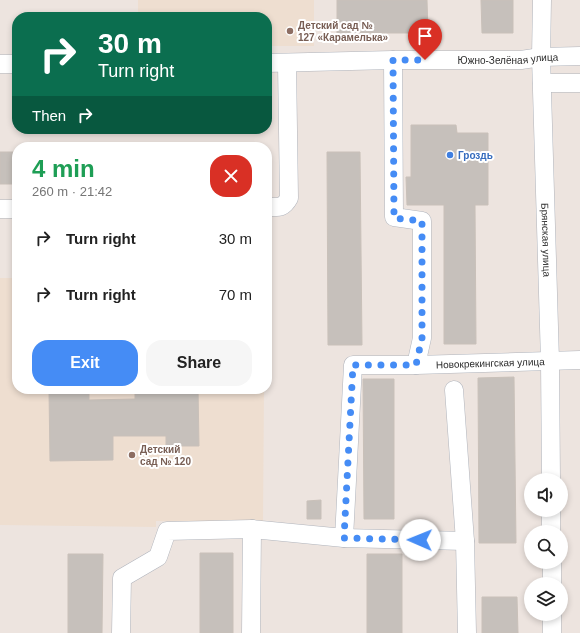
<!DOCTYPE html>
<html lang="en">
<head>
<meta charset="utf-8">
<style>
  :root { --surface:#fff; --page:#f6f6f6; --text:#222; --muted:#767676; --accent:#458cf5 }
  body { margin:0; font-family:Arial,sans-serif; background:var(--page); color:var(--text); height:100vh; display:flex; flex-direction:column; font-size:15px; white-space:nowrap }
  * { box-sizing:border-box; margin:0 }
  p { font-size:13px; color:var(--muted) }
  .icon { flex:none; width:22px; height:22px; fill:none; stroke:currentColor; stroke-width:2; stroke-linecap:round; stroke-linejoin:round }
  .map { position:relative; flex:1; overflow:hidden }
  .sheet { position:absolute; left:12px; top:142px; width:260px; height:252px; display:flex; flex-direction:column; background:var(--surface); border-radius:16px; box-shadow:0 2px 6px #0003 }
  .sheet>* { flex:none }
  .guide { position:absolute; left:12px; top:12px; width:260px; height:122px; border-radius:16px; box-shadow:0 2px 6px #0003; background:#0b6e4f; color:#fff; overflow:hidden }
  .fabs { position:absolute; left:524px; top:473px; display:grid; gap:8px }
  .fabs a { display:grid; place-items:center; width:44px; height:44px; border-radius:50%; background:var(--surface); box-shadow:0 2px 6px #0003; font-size:20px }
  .pin { position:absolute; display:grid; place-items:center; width:34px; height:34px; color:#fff; margin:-41px -17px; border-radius:50% 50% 50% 0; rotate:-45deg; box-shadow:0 0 4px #0007 }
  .pin .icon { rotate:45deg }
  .me { position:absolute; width:44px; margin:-22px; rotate:271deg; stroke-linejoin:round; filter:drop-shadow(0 0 3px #0008) }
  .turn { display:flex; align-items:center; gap:14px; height:84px; padding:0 20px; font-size:18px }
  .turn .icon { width:52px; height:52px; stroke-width:2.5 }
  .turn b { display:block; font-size:28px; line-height:34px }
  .then { display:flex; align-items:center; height:38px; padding:0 20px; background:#0003; gap:8px; font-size:15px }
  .round { display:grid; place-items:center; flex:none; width:42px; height:42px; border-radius:16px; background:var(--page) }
  .head { display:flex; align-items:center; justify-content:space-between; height:68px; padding:0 20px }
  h1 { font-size:24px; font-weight:700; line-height:30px; color:#1e9e55 }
  .cta { display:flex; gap:8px; margin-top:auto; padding:8px 20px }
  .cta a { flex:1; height:46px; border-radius:16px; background:var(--accent); color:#fff; font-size:16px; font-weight:700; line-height:46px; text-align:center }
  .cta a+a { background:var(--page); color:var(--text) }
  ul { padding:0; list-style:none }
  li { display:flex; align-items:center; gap:12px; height:56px; padding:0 20px }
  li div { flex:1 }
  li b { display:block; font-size:15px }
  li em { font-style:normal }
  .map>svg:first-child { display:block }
  .education { fill:#eeded0 }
  .building { fill:#c6c0bb; stroke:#c9c0b9 }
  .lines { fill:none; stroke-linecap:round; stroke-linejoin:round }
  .minor-casing { stroke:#b0b4bc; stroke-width:19 }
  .minor { stroke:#fff; stroke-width:18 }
  .route { stroke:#458cf5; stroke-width:7; stroke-dasharray:0 12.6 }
  .education-dot { fill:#8d6e63; stroke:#fff; stroke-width:1.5 }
  .shop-dot { fill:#3f7fe0; stroke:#fff; stroke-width:1.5 }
  .labels { text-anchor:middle; stroke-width:4; stroke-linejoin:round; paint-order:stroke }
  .education-label { font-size:10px; font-weight:bold; fill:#785e54; stroke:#fff; text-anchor:start }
  .street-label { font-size:10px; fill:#2c2c2c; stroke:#fff }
  .shop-label { font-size:10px; font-weight:bold; fill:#366cbe; stroke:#fff; text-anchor:start }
</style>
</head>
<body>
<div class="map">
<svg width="580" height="633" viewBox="0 0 580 633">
  <rect width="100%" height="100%" fill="#ede4df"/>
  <!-- education -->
  <path class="education" d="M 138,0 L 314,0 L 314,46 L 267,46 L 267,17 L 138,17 Z
    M 0,278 L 17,278 L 17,389 L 264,389 L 263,522 L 156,521 L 156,527 L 0,525 Z"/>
  <!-- building -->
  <path class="building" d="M 337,0 L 427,0 L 428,33 L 337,33 Z
    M 481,0 L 513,0 L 513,33 L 482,33 Z
    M 411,125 L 456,125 L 457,133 L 488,133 L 488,205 L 475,205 L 476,344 L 444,344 L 444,205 L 407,205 L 406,177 L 411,177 Z
    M 0,152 L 17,152 L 17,184 L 0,184 Z
    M 327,152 L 360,152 L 362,345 L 328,345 Z
    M 514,377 L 516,543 L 479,543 L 478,378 Z
    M 363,379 L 394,379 L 394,519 L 364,519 Z
    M 135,389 L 198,389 L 199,446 L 166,446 L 166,436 L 113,436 L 113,460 L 50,461 L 49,390 L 89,390 L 89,400 L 135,399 Z
    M 321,500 L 321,519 L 307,519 L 307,501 Z
    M 200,553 L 233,553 L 233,633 L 200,633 Z
    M 68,554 L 103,554 L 102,633 L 68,633 Z
    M 367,554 L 402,554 L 402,633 L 367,633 Z
    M 482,597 L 517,597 L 518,633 L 482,633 Z"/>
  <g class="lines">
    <defs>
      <g id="minor">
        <path id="s1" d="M 542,0 L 541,57 L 550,361 L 551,480"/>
        <path d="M 393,60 L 394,217 L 422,221 L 422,338 L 416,365"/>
        <path id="s2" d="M 267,63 L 393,60 L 521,60 L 541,57 L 580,56"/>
        <path d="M 0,64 L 17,64"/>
        <path d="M 542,83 L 580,83"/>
        <path d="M 267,207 C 278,207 283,209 289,198 L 287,63"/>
        <path d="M 0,209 L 17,209"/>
        <path d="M 454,390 L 465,541 L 467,633"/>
        <path d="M 551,510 L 551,532"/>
        <path d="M 344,538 L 465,541"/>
        <path d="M 552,562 L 552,584"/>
        <path d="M 552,614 L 552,633"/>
        <path d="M 121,633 L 122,578 L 158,557 L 167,531 L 252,529"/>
        <path id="s3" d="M 251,633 L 252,529 L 344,538 L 353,365 L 416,365 L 580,360"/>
      </g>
    </defs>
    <!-- minor casing -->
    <use href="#minor" class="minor-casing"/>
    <!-- minor -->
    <use href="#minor" class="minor"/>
  </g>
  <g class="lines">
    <!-- route -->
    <path class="route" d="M 420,540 L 344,538 L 353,365 L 416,365 L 422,338 L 422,221 L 394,218 L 393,60 L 425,60"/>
  </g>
  <!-- markers -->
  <g class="education-dot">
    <circle cx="290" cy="31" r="4"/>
    <circle cx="132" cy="455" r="4"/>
  </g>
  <circle class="shop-dot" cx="450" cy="155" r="4"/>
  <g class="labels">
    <!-- education labels -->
    <g class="education-label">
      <text x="298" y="29">Детский сад №<tspan x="298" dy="12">127 «Карамелька»</tspan></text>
      <text x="140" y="453">Детский<tspan x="140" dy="12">сад № 120</tspan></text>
    </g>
    <!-- street labels -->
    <g class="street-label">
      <text dy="4" stroke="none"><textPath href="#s2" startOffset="241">Южно-Зелёная улица</textPath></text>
      <text dy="4" stroke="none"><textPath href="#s1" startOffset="240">Брянская улица</textPath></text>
      <text dy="4" stroke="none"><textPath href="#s3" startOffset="507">Новокрекингская улица</textPath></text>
    </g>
    <!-- shop labels -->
    <g class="shop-label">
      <text x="458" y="159">Гроздь</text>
    </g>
  </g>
</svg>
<div class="fabs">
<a><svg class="icon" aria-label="sound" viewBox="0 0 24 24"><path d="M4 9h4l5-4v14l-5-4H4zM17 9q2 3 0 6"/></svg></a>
<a><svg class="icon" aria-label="search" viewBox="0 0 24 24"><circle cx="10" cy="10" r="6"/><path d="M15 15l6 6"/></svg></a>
<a><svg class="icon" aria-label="layers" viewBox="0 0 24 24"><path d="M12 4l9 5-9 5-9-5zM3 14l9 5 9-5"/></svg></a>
</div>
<div class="pin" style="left:425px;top:60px;background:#d93025"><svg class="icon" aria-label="arrive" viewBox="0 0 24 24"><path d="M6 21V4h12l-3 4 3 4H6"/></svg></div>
<svg class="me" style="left:420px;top:540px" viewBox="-20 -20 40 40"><circle r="19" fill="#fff"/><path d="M0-13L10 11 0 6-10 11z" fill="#458cf5"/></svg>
<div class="guide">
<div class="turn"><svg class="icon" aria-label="right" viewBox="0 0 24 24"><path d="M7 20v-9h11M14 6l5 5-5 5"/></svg><div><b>30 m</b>Turn right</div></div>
<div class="then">Then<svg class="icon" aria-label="right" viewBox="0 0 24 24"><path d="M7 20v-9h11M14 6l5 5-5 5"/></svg></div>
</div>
<section class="sheet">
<div class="head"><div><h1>4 min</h1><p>260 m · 21:42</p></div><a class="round" style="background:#d93025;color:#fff"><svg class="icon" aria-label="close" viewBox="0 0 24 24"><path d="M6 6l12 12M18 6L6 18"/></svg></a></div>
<ul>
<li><svg class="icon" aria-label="right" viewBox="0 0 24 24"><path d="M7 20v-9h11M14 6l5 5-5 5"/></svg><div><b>Turn right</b></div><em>30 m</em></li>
<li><svg class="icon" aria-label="right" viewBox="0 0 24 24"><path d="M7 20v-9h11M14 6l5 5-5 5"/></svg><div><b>Turn right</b></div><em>70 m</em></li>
</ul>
<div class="cta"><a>Exit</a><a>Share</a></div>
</section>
</div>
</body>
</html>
